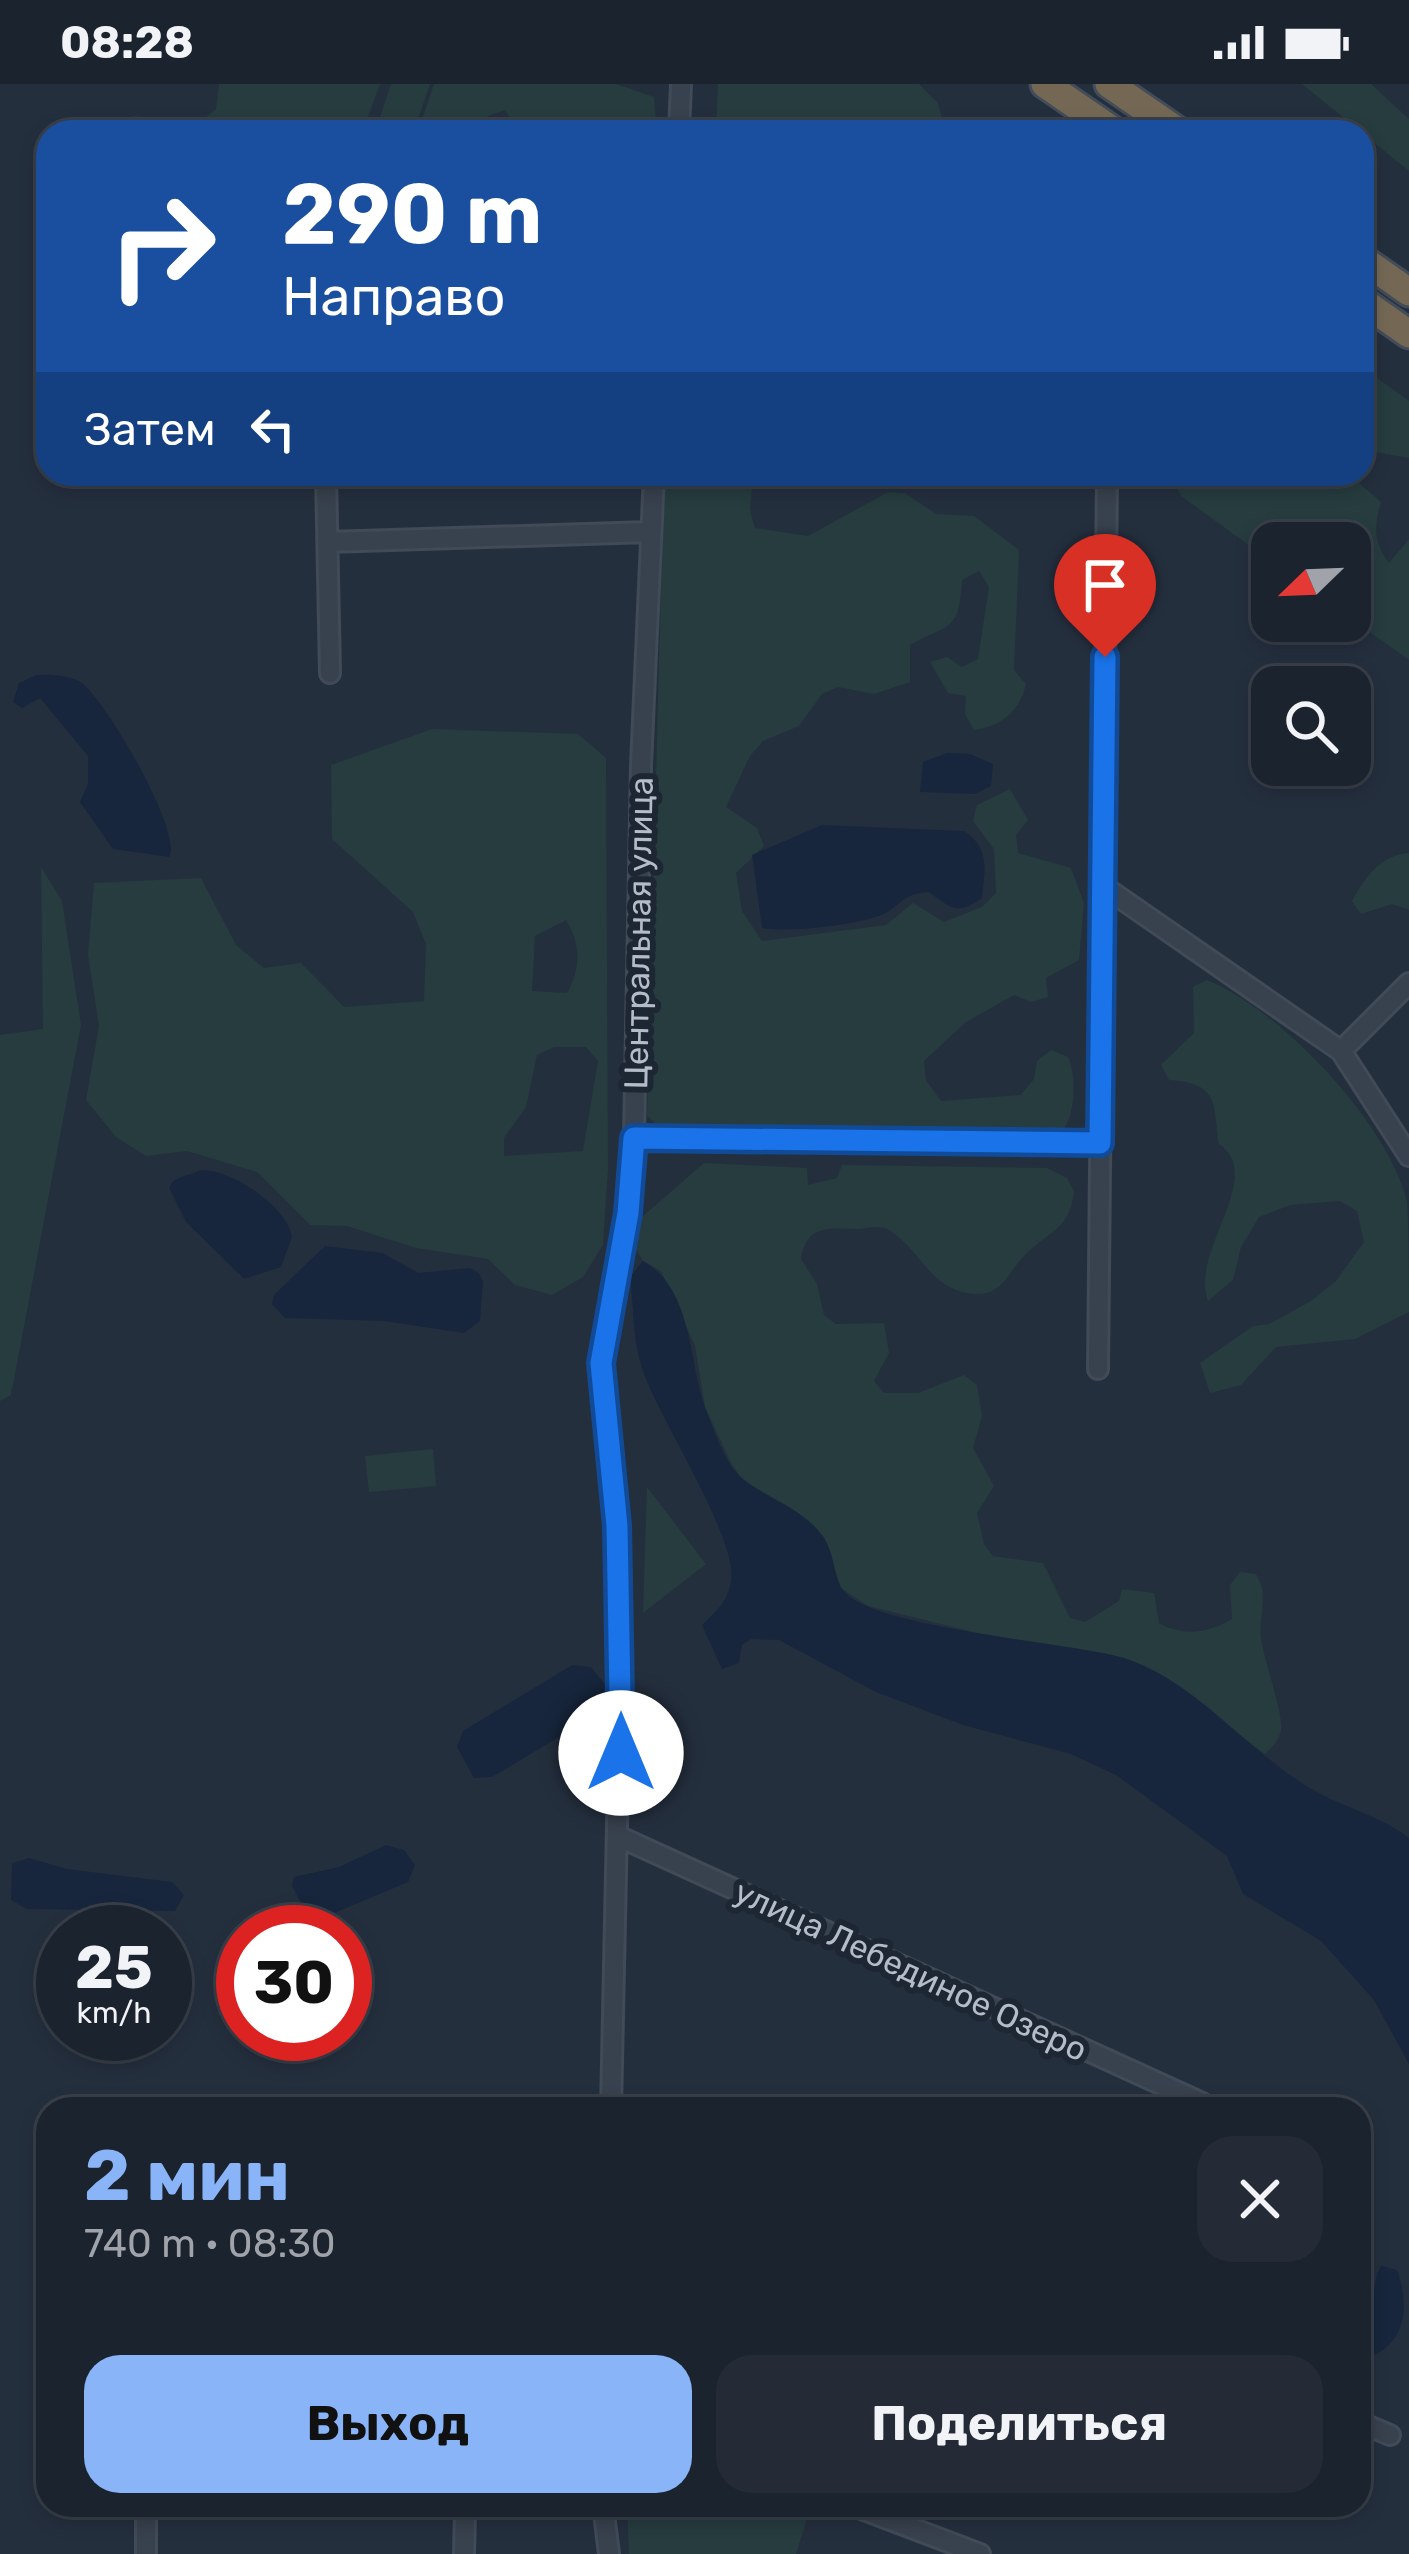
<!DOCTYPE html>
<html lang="ru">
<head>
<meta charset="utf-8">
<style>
  :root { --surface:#1b232e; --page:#242b36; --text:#f1f3f6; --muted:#a0a4aa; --line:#39404a; --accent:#8ab4f8 }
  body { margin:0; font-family:Rubik,sans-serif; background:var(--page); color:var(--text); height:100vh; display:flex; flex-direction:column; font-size:45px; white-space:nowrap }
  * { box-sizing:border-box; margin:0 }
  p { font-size:39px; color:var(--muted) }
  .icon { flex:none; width:66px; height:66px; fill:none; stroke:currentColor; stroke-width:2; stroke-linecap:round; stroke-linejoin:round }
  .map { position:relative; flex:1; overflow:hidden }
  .drawer { position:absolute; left:36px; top:2013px; width:1335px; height:420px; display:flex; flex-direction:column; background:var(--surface); border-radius:36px; box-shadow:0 6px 18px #0003,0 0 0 3px var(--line) }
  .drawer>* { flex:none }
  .banner { position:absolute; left:36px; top:36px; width:1338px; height:366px; border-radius:36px; box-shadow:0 6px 18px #0003,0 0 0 3px var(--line); background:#1a4fa0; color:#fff; overflow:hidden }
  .needle { width:78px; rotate:247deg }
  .buttons { position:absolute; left:1251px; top:438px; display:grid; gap:24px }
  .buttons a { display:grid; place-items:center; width:120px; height:120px; border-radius:24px; background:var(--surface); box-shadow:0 6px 18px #0003,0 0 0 3px var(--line); font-size:60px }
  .speed { position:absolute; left:36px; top:1821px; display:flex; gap:24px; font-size:60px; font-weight:700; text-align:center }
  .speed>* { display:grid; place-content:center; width:156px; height:156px; border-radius:50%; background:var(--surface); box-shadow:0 6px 18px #0003,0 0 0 3px var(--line); line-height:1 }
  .speed small { font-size:30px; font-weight:400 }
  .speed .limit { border:18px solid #d22; background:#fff; color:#111 }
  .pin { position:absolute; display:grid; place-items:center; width:102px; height:102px; color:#fff; margin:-123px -51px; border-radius:50% 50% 50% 0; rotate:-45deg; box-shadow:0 0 12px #0007 }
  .pin .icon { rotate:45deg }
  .me { position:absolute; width:132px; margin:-66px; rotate:0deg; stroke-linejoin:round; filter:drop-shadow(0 0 9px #0008) }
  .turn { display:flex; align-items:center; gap:42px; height:252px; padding:0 48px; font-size:54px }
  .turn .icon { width:156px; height:156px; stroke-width:2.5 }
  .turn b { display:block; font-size:84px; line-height:102px }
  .then { display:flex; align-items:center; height:114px; padding:0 48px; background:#0003; gap:24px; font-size:45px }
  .round { display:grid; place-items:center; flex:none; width:126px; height:126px; border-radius:36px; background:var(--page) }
  .head { display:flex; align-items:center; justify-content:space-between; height:204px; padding:0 48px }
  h1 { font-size:72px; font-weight:700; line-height:90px; color:var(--accent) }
  .button { display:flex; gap:24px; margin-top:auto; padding:24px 48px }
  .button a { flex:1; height:138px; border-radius:36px; background:var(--accent); color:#111; font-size:48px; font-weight:700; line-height:138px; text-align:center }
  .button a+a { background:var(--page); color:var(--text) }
  .status { display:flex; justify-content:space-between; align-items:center; height:84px; padding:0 60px; background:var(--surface); direction:ltr }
  .status svg { height:33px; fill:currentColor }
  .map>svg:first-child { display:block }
  .green { fill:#263c3f; fill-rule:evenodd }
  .water { fill:#17263c }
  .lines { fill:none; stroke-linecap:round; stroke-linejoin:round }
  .minor-casing { stroke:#414a57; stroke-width:24 }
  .highway-casing { stroke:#434c59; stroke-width:33 }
  .minor { stroke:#38414e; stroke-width:18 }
  .highway { stroke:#746855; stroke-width:27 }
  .route-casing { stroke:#114b97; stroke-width:30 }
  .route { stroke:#1a73e8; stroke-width:21 }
  .labels { text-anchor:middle; stroke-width:12; stroke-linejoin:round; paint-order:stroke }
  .street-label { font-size:33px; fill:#b4bcc9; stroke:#1d2633 }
</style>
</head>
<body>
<div class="status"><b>08:28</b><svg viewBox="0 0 49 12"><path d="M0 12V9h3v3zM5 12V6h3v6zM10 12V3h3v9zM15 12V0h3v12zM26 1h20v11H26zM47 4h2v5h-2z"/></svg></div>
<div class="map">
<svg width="1409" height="2470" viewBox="0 0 1409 2470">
  <rect width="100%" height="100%" fill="#242f3e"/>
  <!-- green -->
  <path class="green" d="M 219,0 L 380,0 L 365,41 L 339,48 L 128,48 L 133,32 C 173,34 179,58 216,25 Z
    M 391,0 L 430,0 L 415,44 L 380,33 Z
    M 434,0 L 616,0 L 654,13 L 657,48 L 518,48 L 505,26 L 488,32 L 484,48 L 418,48 Z
    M 718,0 L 919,0 L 937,18 L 947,48 L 716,48 Z
    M 1302,0 L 1371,0 L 1409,35 L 1409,87 Z
    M 1362,283 L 1409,317 L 1409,374 L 1374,368 L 1362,389 Z
    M 664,390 L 753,390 L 750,427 L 755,444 L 808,452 L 888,408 L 905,409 L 936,430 L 974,432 L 1019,466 L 1014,586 L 1026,600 C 1020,627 1001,643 974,646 L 965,630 L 966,612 L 948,609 L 930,578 L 947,573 L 962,583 L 978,575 L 989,503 L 979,487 L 962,496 C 959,549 949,539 910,561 L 910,598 L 874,610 L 838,603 L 822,610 L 799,642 L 763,657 L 750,672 L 726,723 L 757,744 L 764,762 L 736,789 L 742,827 L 762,857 L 886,841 L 913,819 L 944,838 L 982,823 L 996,809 L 994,765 L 973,737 L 977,721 L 1010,705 L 1028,736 L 1016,751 L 1018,769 L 1071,784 L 1084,819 L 1079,876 L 1046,894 L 1048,913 L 1031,918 L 1014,911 L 966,938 L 924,977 L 926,996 L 941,1017 L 1021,1011 L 1034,995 L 1037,977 L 1051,966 L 1068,973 C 1077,993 1076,1031 1061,1049 L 658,1043 L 647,1031 Z
    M 1170,390 L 1361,390 L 1357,397 L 1381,418 C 1374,443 1373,457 1389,479 L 1409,455 L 1409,576 L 1350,534 L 1350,459 L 1272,459 L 1272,478 L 1181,412 Z
    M 432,645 L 578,650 L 606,674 L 608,1085 L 603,1161 L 583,1193 L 552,1211 L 515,1201 L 488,1175 L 416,1164 L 347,1142 L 310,1141 L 257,1088 L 187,1067 L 146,1072 L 116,1053 L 86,1016 L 99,942 L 88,871 L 94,799 L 201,794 L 236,861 L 264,884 L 301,879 L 344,923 L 424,917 L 426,860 L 413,828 L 332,755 L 331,681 ZM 566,836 C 581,860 581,884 567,909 L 532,907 L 535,852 ZM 554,963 L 586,963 L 598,977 L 583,1067 L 504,1072 L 504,1054 L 526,1023 L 537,971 Z
    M 1409,769 L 1409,826 L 1392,820 L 1361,830 L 1352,817 C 1365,793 1381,771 1409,769 Z
    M 41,783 L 62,817 L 81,941 L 11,1311 L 0,1317 L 0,951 L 43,945 Z
    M 1207,896 C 1281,926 1388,1039 1407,1117 C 1409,1151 1409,1193 1409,1228 L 1355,1255 L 1276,1263 L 1241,1301 L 1210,1309 L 1200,1279 L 1253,1242 L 1269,1240 L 1311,1217 L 1336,1197 L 1364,1158 L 1357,1127 L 1340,1117 L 1290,1121 L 1259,1133 L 1241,1163 L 1233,1196 L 1208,1217 C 1189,1167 1267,1093 1219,1060 C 1213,1021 1220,999 1169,996 L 1161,981 L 1194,949 L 1193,903 Z
    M 704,1079 L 807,1084 L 808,1101 L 837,1094 L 842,1081 L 1047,1084 L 1067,1094 L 1074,1107 C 1070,1145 1051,1146 1027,1169 C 1011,1183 1004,1209 980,1210 C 932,1210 924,1170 892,1148 C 880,1139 869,1145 856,1145 C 828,1144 806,1141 801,1175 L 817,1200 L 824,1231 L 836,1240 L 884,1239 L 889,1269 L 874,1297 L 884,1309 L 918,1309 L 964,1291 L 977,1301 L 982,1332 L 973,1364 L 994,1402 L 977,1429 L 984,1460 L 993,1472 L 1043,1479 L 1070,1534 L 1085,1538 L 1119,1517 L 1122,1505 L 1154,1509 L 1159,1539 C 1184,1553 1209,1549 1232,1535 L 1230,1501 L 1240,1488 L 1256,1490 C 1270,1513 1258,1530 1261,1555 C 1264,1576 1284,1632 1281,1646 C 1279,1657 1272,1663 1265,1670 L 1177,1604 L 1126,1575 L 1002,1555 L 868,1522 L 841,1504 L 824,1453 L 742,1395 L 731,1379 L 705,1323 L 695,1262 L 678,1224 L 661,1187 L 643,1177 L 636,1165 L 634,1148 L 642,1133 Z
    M 433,1365 L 436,1402 L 369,1408 L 365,1372 Z
    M 647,1403 L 706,1480 L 643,1529 Z
    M 627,2421 L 811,2421 L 796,2470 L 629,2470 Z"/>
  <!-- water -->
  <path class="water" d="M 36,591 C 50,590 70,591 82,599 C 106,617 184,750 169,773 L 113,765 L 80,718 L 88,700 L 88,672 L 40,614 L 22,624 L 13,618 L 19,599 Z
    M 947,669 L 970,670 L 993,680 L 991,702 L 975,710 L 920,708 L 923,678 Z
    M 822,741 L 964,747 C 990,764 985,785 982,814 C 957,832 951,824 929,808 C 899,810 902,823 879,832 C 853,841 788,849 762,844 L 752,771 Z
    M 201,1086 C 231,1085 287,1122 292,1153 L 281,1183 L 244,1195 L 186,1138 L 169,1104 L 174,1096 Z
    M 325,1162 L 383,1169 L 418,1189 L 470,1184 L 479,1189 L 483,1197 L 480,1237 L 464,1249 L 384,1237 L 285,1234 L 272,1220 L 274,1211 Z
    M 643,1177 C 693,1205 688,1276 705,1323 C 713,1344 725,1381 743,1395 C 768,1415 805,1425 824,1454 C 834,1469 834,1492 842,1505 C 869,1545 1073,1558 1124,1574 C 1199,1598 1251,1673 1319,1709 C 1349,1725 1382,1733 1409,1754 L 1409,1980 L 1374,1916 L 1321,1857 L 1243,1810 L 1227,1772 L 1116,1691 L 1071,1670 L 963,1641 L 876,1608 L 779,1556 L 751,1555 L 742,1561 L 739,1579 L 722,1585 L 702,1541 C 716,1528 729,1516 731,1496 C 737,1452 658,1334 642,1284 C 632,1254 634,1224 630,1193 Z
    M 572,1581 L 591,1583 L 607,1603 L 599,1629 L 492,1693 L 474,1694 L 457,1663 L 463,1647 Z
    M 386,1761 L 404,1766 L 415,1781 L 408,1798 L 332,1830 L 305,1826 L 292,1802 L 294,1793 L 339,1783 Z
    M 29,1774 L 67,1785 L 172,1798 L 184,1811 L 175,1827 L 27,1825 L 11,1816 L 12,1779 Z
    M 1381,2182 L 1397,2186 C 1409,2220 1408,2256 1371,2273 L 1359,2267 C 1359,2249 1367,2246 1371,2231 C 1376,2212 1371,2200 1381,2182 Z"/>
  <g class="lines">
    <defs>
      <path id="minor" d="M 679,48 L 681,0
        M 326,390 L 330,589
        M 328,458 L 649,448
        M 1103,802 L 1341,967 L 1409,1072
        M 1341,967 L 1409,899
        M 634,1054 L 1100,1059
        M 1098,1285 L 1107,390
        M 620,1753 L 1202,2019
        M 611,2025 L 621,1553 L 617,1442 L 601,1279 L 628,1129 L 634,1054 L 641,681 L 654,390
        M 1359,2338 L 1390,2351
        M 603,2421 L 609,2470
        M 851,2421 L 980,2470
        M 146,2470 L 146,2421
        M 464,2470 L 465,2428"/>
      <path id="highway" d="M 1045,0 L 1115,48
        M 1109,0 L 1179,48
        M 1362,175 L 1409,208
        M 1362,217 L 1409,250"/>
    </defs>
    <!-- minor casing -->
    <use href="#minor" class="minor-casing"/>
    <!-- highway casing -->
    <use href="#highway" class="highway-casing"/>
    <!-- minor -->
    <use href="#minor" class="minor"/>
    <!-- highway -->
    <use href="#highway" class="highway"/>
  </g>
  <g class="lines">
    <defs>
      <path id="route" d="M 621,1669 L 617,1442 L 601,1279 L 628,1129 L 634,1054 L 1100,1059 L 1105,573"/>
    </defs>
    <!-- route casing -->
    <use href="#route" class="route-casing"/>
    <!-- route -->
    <use href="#route" class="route"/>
  </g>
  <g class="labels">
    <!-- street labels -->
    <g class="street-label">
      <text transform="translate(638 849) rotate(-89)" y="12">Центральная улица</text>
      <text transform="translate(911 1886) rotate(25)" y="12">улица Лебединое Озеро</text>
    </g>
  </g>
</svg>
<div class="buttons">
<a><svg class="needle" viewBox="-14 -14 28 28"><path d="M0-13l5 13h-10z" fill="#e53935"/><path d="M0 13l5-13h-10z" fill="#a0a4aa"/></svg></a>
<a><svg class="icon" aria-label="search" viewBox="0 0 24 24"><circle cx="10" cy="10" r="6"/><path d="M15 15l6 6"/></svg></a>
</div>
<div class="speed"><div>25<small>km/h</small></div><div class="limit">30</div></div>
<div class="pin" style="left:1105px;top:573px;background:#d93025"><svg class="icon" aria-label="arrive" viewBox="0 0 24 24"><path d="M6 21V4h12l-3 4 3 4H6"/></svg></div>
<svg class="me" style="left:621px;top:1669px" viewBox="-20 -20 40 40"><circle r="19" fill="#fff"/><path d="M0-13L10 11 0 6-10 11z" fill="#1a73e8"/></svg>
<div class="banner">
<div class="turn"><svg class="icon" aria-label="right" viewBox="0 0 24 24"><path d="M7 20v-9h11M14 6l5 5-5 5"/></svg><div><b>290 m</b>Направо</div></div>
<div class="then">Затем<svg class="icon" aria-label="left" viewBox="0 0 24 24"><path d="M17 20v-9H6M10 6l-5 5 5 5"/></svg></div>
</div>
<section class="drawer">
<div class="head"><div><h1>2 мин</h1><p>740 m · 08:30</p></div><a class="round"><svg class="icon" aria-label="close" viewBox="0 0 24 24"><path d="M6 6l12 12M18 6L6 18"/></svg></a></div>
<div class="button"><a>Выход</a><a>Поделиться</a></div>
</section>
</div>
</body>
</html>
